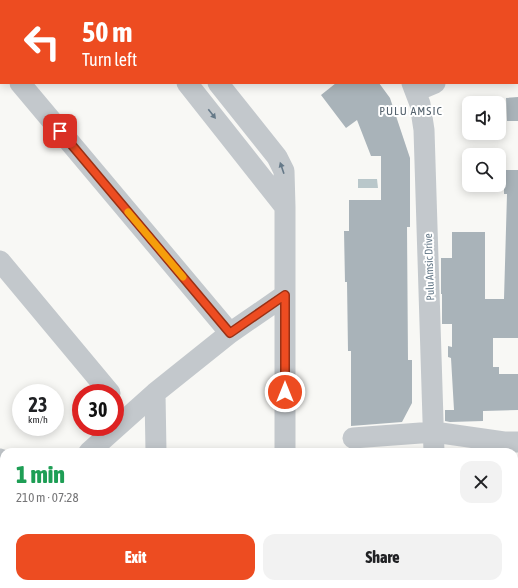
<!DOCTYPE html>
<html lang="en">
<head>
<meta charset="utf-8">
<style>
  :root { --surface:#fff; --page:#f2f2f2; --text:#202124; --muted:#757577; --accent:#ed4c21 }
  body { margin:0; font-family:"Asap Condensed",sans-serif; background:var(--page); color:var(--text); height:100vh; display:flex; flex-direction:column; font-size:15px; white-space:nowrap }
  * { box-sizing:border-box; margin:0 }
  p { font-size:13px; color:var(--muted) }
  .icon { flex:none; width:22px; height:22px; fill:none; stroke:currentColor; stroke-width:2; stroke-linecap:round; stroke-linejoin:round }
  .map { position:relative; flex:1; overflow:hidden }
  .drawer { position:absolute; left:0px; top:448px; width:518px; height:140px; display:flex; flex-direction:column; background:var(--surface); border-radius:12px 12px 0 0; box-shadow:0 2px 10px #0003 }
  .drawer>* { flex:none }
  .top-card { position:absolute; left:0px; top:0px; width:518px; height:84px; box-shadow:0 2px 10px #0003; background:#ed4c21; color:#fff; overflow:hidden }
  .fabs { position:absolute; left:462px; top:96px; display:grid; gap:8px }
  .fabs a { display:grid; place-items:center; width:44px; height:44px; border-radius:8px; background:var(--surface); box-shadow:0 2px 10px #0003; font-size:20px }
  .speed { position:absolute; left:12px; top:384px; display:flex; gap:8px; font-size:20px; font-weight:700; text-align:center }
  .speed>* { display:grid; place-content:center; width:52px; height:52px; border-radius:50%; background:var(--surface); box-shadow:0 2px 10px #0003; line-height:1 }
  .speed small { font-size:10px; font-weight:400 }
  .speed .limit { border:6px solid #d22; background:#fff; color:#111 }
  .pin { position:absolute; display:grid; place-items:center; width:34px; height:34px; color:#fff; margin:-17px; border-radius:8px; box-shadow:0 2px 6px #0006 }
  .me { position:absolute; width:44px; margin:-22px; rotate:0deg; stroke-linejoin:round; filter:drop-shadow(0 0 3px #0008) }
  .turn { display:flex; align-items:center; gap:14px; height:84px; padding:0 16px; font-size:18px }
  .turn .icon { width:52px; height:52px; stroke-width:2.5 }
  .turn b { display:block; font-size:28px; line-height:34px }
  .round { display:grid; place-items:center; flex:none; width:42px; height:42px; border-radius:12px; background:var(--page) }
  .headline { display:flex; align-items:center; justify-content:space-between; height:68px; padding:0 16px }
  h1 { font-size:24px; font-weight:800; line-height:30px; color:#1e9e55 }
  .primary-button { display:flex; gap:8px; margin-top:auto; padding:8px 16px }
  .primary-button a { flex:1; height:46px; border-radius:12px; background:var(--accent); color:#fff; font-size:16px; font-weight:800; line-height:46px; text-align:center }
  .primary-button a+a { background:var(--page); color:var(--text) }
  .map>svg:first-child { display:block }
  .water { fill:#b9c7ca }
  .building { fill:#a9b3b9 }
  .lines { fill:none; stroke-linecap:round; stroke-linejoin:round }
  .minor { stroke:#c3c8cc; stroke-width:21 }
  .oneway { fill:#657988 }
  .route-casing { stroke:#9a3115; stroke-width:10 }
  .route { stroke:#ed4c21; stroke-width:7 }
  .slow { stroke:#f59e0b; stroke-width:7 }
  .labels { text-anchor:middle; stroke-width:4; stroke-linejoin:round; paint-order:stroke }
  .street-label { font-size:11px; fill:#657988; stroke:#fff }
  .neighbourhood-label { font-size:12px; letter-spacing:1px; fill:#54626d; stroke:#fff }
</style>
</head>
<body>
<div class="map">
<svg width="518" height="588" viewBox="0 0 518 588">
  <rect width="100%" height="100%" fill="#f8f8f5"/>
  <!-- water -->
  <path class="water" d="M 358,179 L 377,179 L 378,188 L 358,188 Z"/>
  <!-- building -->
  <path class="building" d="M 336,83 L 379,83 L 390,98 L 410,158 L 410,227 L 407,227 L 408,360 L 412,360 L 412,403 L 402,422 L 351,426 L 351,351 L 348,351 L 347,282 L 345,282 L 344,231 L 349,231 L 349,200 L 381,200 L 381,156 L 371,156 L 357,120 L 346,128 L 321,95 Z
    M 518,97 L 518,121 L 507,121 L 506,98 Z
    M 504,170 L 518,170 L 518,338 L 493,338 L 493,367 L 499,367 L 499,374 L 518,374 L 518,410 L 483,411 L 483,421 L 450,422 L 445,421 L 445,410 L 454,410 L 451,358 L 448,357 L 448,346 L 452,347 L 452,324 L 442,324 L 442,294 L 441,294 L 441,258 L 452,258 L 452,232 L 485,232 L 485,299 L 504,299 L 507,194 L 504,194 Z"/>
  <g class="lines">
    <!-- minor -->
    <path class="minor" d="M 122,0 L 122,1
      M 150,0 L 150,1
      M 346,0 L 347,1
      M 517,5 L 518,6
      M 517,47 L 518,47
      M 0,59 L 1,60
      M 20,83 L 230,333
      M 187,83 L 285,207
      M 218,83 L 277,157 L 284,171 L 285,207 L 285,452
      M 412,83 L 420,104 L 424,130 L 434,452
      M 416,91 L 435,83
      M 0,261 L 110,393
      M 155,393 L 156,452
      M 353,438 L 434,432 L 504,442 L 518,442
      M 89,452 L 155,393 L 230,333 L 285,295
      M 0,459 L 4,464
      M 0,528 L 4,525
      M 156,584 L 156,588
      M 285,584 L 285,588
      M 436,584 L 436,588
      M 35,588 L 35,584"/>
  </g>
  <!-- one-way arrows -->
  <defs><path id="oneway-solid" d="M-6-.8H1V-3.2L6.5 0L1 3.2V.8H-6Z"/></defs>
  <g class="oneway">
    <use href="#oneway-solid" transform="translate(212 114) rotate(52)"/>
    <use href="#oneway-solid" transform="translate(282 168) rotate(-109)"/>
  </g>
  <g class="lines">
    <defs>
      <path id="route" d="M 60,131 L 230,333 L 285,295 L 285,392"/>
    </defs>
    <!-- route casing -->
    <use href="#route" class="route-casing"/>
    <!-- route -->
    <use href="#route" class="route"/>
    <!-- slow -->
    <path class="slow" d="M 128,212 L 183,277"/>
  </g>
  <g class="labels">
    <!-- street labels -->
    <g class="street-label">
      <text transform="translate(429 267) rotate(-92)" y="4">Pulu Amsic Drive</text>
    </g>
    <!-- neighbourhood labels -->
    <g class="neighbourhood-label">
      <text x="411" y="115">PULU AMSIC</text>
    </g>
  </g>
</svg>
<div class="fabs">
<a><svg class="icon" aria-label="sound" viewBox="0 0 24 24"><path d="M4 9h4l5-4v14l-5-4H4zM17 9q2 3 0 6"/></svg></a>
<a><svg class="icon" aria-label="search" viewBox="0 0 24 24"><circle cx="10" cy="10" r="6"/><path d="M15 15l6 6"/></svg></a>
</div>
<div class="speed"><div>23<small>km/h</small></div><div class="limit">30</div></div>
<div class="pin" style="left:60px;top:131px;background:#d93025"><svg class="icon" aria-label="arrive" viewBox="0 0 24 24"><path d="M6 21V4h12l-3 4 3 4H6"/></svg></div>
<svg class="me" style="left:285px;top:392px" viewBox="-20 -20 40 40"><circle r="17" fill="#ed4c21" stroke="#fff" stroke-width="3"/><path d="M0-11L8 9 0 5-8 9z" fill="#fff"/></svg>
<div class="top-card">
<div class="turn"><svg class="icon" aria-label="left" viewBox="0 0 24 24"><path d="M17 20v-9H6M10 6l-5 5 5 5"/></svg><div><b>50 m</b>Turn left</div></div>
</div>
<section class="drawer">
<div class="headline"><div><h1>1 min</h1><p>210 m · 07:28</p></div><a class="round"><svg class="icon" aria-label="close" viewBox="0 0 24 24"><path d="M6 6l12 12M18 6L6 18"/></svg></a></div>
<div class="primary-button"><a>Exit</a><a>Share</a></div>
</section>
</div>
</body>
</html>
